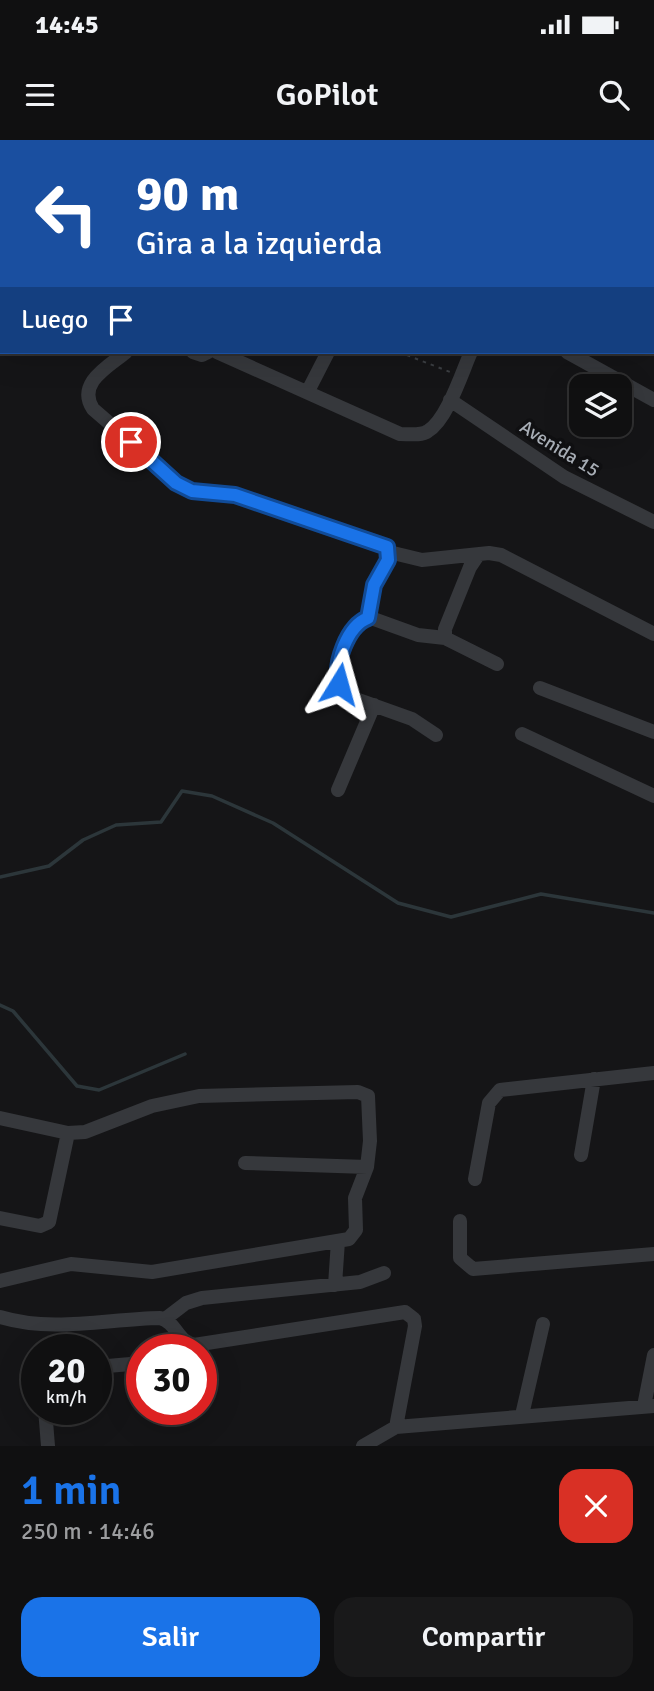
<!DOCTYPE html>
<html lang="es">
<head>
<meta charset="utf-8">
<style>
  :root { --surface:#101011; --page:#19191a; --text:#f1f3f6; --muted:#9c9d9f; --line:#303031; --accent:#1a73e8 }
  body { margin:0; font-family:Signika,sans-serif; background:var(--page); color:var(--text); height:100vh; display:flex; flex-direction:column; font-size:26px; white-space:nowrap }
  * { box-sizing:border-box; margin:0 }
  p { font-size:23px; color:var(--muted) }
  .icon { flex:none; width:38px; height:38px; fill:none; stroke:currentColor; stroke-width:2; stroke-linecap:round; stroke-linejoin:round }
  .map { position:relative; height:1306px; overflow:hidden }
  .side { display:flex; flex-direction:column; background:var(--surface); flex:1 }
  .side>* { flex:none }
  .top-card { position:absolute; left:0px; top:0px; width:654px; height:214px; box-shadow:0 7px 28px #0002,0 0 0 2px var(--line); background:#1a4fa0; color:#fff; overflow:hidden }
  .controls { position:absolute; left:569px; top:234px; display:grid; gap:14px }
  .controls a { display:grid; place-items:center; width:63px; height:63px; border-radius:14px; background:var(--surface); box-shadow:0 7px 28px #0002,0 0 0 2px var(--line); font-size:35px }
  .speed { position:absolute; left:21px; top:1194px; display:flex; gap:14px; font-size:35px; font-weight:700; text-align:center }
  .speed>* { display:grid; place-content:center; width:91px; height:91px; border-radius:50%; background:var(--surface); box-shadow:0 7px 28px #0002,0 0 0 2px var(--line); line-height:1 }
  .speed small { font-size:18px; font-weight:400 }
  .speed .limit { border:10px solid #d22; background:#fff; color:#111 }
  .pin { position:absolute; display:grid; place-items:center; width:60px; height:60px; color:#fff; margin:-30px; border:4px solid #fff; border-radius:50%; box-shadow:0 2px 7px #0007 }
  .me { position:absolute; width:77px; margin:-38px; rotate:8deg; stroke-linejoin:round; filter:drop-shadow(0 0 5px #0008) }
  .turn { display:flex; align-items:center; gap:24px; height:147px; padding:0 21px; font-size:32px }
  .turn .icon { width:91px; height:91px; stroke-width:2.5 }
  .turn b { display:block; font-size:49px; line-height:60px }
  .then { display:flex; align-items:center; height:66px; padding:0 21px; background:#0003; gap:14px; font-size:26px }
  .round { display:grid; place-items:center; flex:none; width:74px; height:74px; border-radius:21px; background:var(--page) }
  .overview { display:flex; align-items:center; justify-content:space-between; height:119px; padding:0 21px }
  h1 { font-size:42px; font-weight:600; line-height:52px; color:var(--accent) }
  .primary-button { display:flex; gap:14px; margin-top:auto; padding:14px 21px }
  .primary-button a { flex:1; height:80px; border-radius:21px; background:var(--accent); color:#fff; font-size:28px; font-weight:600; line-height:80px; text-align:center }
  .primary-button a+a { background:var(--page); color:var(--text) }
  .status { display:flex; justify-content:space-between; align-items:center; height:49px; padding:0 35px; background:var(--surface); direction:ltr }
  .status svg { height:19px; fill:currentColor }
  header { display:flex; justify-content:space-between; align-items:center; height:91px; padding:0 21px; background:var(--surface); font-size:32px; font-weight:600 }
  .map>svg:first-child { display:block }
  .lines { fill:none; stroke-linecap:round; stroke-linejoin:round }
  .stream { stroke:#2c363a; stroke-width:3.5 }
  .path { stroke:#3c3f43; stroke-width:2; stroke-dasharray:3.5 5; stroke-linecap:butt }
  .minor { stroke:#36383c; stroke-width:14 }
  .route-casing { stroke:#114b97; stroke-width:18 }
  .route { stroke:#1a73e8; stroke-width:12 }
  .labels { text-anchor:middle; stroke-width:7; stroke-linejoin:round; paint-order:stroke }
  .street-label { font-size:19px; fill:#a8aeb6; stroke:#101012 }
</style>
</head>
<body>
<div class="status"><b>14:45</b><svg viewBox="0 0 49 12"><path d="M0 12V9h3v3zM5 12V6h3v6zM10 12V3h3v9zM15 12V0h3v12zM26 1h20v11H26zM47 4h2v5h-2z"/></svg></div>
<header><svg class="icon" aria-label="menu" viewBox="0 0 24 24"><path d="M4 6h16M4 12h16M4 18h16"/></svg>GoPilot<svg class="icon" aria-label="search" viewBox="0 0 24 24"><circle cx="10" cy="10" r="6"/><path d="M15 15l6 6"/></svg></header>
<div class="map">
<svg width="654" height="1306" viewBox="0 0 654 1306">
  <rect width="100%" height="100%" fill="#151517"/>
  <g class="lines">
    <!-- stream -->
    <path class="stream" d="M 0,737 L 49,726 L 83,700 L 116,685 L 161,682 L 182,651 L 212,656 L 273,683 L 398,763 L 451,777 L 541,754 L 654,773
      M 0,865 L 13,871 L 77,946 L 99,950 L 185,914"/>
    <!-- path -->
    <path class="path" d="M 460,2 L 463,0
      M 399,212 L 450,232"/>
    <!-- minor -->
    <path class="minor" d="M 39,0 L 40,2
      M 190,0 L 191,2
      M 354,0 L 355,2
      M 496,0 L 497,2
      M 518,0 L 520,2
      M 585,2 L 586,0
      M 653,112 L 654,112
      M 653,134 L 654,135
      M 126,212 C 109,226 76,243 93,269 L 183,347 L 201,353 L 235,355 L 384,405 L 389,416 L 374,445 L 368,478
      M 193,212 L 202,215 L 208,212
      M 217,212 L 400,294 C 409,294 421,296 428,291 C 447,280 462,232 471,212
      M 567,212 L 654,260
      M 308,251 L 328,212
      M 450,260 L 564,337 L 654,382
      M 389,412 L 422,420 L 489,413 L 501,415 L 654,494
      M 445,498 L 445,489 L 470,427 L 478,415
      M 540,548 L 654,592
      M 522,594 L 654,656
      M 436,595 L 412,579 L 356,559 L 341,550 C 332,530 345,481 371,478 L 418,495 L 445,498 L 497,524
      M 338,650 L 374,565
      M 0,978 L 68,993 L 85,992 L 152,966 L 199,956 L 358,952 L 368,956 L 370,1001 L 367,1027 L 355,1058 L 356,1090 L 349,1099 L 152,1132 L 71,1124 L 0,1141
      M 581,1015 L 594,939
      M 245,1023 L 367,1027
      M 475,1039 L 489,963 L 500,950 L 654,933
      M 0,1078 L 40,1086 L 49,1082 L 68,993
      M 460,1081 L 460,1118 L 473,1129 L 654,1114
      M 335,1145 L 338,1101
      M 0,1177 C 53,1193 106,1179 160,1178 C 177,1183 177,1201 194,1205 L 405,1172 L 414,1179 L 415,1186 L 396,1287
      M 165,1179 L 186,1163 L 202,1158 L 360,1142 L 384,1133
      M 96,1227 L 142,1223
      M 644,1266 L 654,1215
      M 45,1269 L 48,1306
      M 522,1275 L 543,1184
      M 363,1306 L 396,1287 L 654,1266"/>
  </g>
  <g class="lines">
    <defs>
      <path id="route" d="M 131,302 L 176,343 L 192,351 L 235,355 L 387,407 L 388,420 L 374,445 L 368,478 C 347,486 334,524 339,544"/>
    </defs>
    <!-- route casing -->
    <use href="#route" class="route-casing"/>
    <!-- route -->
    <use href="#route" class="route"/>
  </g>
  <g class="labels">
    <!-- street labels -->
    <g class="street-label">
      <text transform="translate(560 308) rotate(32)" y="7">Avenida 15</text>
    </g>
  </g>
</svg>
<div class="controls">
<a><svg class="icon" aria-label="layers" viewBox="0 0 24 24"><path d="M12 4l9 5-9 5-9-5zM3 14l9 5 9-5"/></svg></a>
</div>
<div class="speed"><div>20<small>km/h</small></div><div class="limit">30</div></div>
<div class="pin" style="left:131px;top:302px;background:#d93025"><svg class="icon" aria-label="arrive" viewBox="0 0 24 24"><path d="M6 21V4h12l-3 4 3 4H6"/></svg></div>
<svg class="me" style="left:339px;top:544px" viewBox="-20 -20 40 40"><path d="M0-17L14 15 0 8-14 15z" fill="#1a73e8" stroke="#fff" stroke-width="4"/></svg>
<div class="top-card">
<div class="turn"><svg class="icon" aria-label="left" viewBox="0 0 24 24"><path d="M17 20v-9H6M10 6l-5 5 5 5"/></svg><div><b>90 m</b>Gira a la izquierda</div></div>
<div class="then">Luego<svg class="icon" aria-label="arrive" viewBox="0 0 24 24"><path d="M6 21V4h12l-3 4 3 4H6"/></svg></div>
</div>
</div>
<section class="side">
<div class="overview"><div><h1>1 min</h1><p>250 m · 14:46</p></div><a class="round" style="background:#d93025;color:#fff"><svg class="icon" aria-label="close" viewBox="0 0 24 24"><path d="M6 6l12 12M18 6L6 18"/></svg></a></div>
<div class="primary-button"><a>Salir</a><a>Compartir</a></div>
</section>
</body>
</html>
